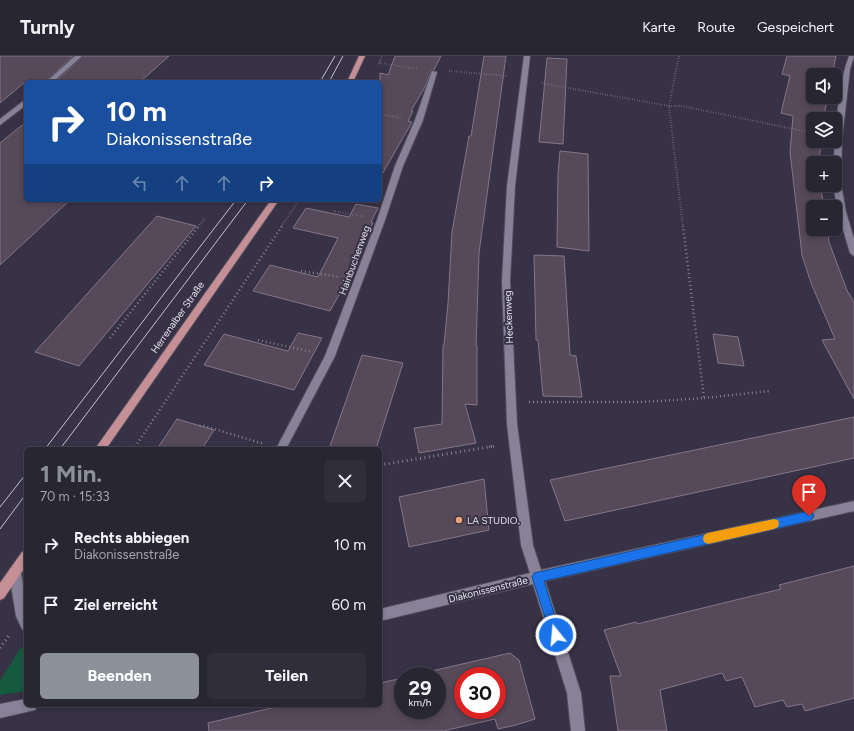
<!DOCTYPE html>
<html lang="de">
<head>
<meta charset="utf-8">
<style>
  :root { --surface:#292634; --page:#312e3c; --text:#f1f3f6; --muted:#a5a5ac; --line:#45434f; --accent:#8c9099 }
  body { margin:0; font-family:Figtree,sans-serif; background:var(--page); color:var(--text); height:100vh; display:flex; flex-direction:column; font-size:15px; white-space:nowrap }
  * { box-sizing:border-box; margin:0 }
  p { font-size:13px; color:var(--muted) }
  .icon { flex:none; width:22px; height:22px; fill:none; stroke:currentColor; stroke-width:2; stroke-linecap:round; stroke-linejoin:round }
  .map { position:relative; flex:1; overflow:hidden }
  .side { position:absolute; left:24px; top:391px; width:358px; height:260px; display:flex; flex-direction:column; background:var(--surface); border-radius:6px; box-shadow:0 2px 6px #0003,0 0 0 1px var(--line) }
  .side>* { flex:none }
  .top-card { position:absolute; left:24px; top:24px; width:358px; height:122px; border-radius:6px; box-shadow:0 2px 6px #0003,0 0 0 1px var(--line); background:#1a4fa0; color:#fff; overflow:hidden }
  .tools { position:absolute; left:806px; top:12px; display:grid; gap:8px }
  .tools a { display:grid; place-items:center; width:36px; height:36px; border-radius:6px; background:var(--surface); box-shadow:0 2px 6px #0003,0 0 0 1px var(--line); font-size:20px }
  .speed { position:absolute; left:394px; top:611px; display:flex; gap:8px; font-size:20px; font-weight:700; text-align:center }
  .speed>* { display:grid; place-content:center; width:52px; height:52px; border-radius:50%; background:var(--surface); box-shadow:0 2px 6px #0003,0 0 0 1px var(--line); line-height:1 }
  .speed small { font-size:10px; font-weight:400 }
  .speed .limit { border:6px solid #d22; background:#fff; color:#111 }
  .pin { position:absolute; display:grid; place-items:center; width:34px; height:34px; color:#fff; margin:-41px -17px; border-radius:50% 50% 50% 0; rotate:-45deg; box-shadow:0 0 4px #0007 }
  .pin .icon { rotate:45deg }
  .me { position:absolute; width:44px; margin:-22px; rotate:343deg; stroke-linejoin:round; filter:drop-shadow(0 0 3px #0008) }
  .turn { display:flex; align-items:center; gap:14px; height:84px; padding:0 16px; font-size:18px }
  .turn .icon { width:52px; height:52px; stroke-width:2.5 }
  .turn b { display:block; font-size:28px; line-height:34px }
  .lanes { display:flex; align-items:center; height:38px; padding:0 16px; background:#0003; justify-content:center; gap:20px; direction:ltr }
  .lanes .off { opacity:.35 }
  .round { display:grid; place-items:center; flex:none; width:42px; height:42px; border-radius:6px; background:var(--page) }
  .overview { display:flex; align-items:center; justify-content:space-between; height:68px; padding:0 16px }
  h1 { font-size:24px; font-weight:700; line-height:30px; color:var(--accent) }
  .cta { display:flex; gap:8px; margin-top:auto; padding:8px 16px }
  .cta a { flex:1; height:46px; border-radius:6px; background:var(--accent); color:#fff; font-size:16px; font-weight:700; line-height:46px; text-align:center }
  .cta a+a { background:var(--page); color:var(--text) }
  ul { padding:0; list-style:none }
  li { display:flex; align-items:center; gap:12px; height:60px; padding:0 16px }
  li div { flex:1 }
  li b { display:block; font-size:15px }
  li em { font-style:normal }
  header { display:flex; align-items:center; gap:24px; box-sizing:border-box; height:56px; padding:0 20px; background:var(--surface); border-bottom:1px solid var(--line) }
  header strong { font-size:19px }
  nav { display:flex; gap:22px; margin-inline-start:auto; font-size:14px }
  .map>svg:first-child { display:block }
  .green { fill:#155a3e }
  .building { fill:#56495a; stroke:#847688; fill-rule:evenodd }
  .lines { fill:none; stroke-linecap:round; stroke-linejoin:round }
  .minor-casing { stroke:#524d5d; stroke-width:2 }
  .major-casing { stroke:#524d5d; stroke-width:2 }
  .path-far2 { stroke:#84808f; stroke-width:2; stroke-dasharray:0.5 2; stroke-linecap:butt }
  .path-far1 { stroke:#84808f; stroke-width:2.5; stroke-dasharray:1 3; stroke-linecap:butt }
  .path { stroke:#84808f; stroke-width:3; stroke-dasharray:1 3.5; stroke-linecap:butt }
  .minor { fill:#878297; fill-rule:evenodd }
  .major { fill:#c59095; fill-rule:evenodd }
  .tram { stroke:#c6c3d0; stroke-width:1 }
  .route { fill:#1a73e8; stroke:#114b97 }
  .slow { fill:#f59e0b }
  .poi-dot { fill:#efa377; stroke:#373245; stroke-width:1.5 }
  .labels { text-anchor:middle; stroke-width:4; stroke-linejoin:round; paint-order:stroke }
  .street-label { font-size:10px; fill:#e3e0ec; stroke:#373245 }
  .poi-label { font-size:10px; fill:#e3e0ec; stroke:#373245; text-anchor:start }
</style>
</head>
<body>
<header>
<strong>Turnly</strong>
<nav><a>Karte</a><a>Route</a><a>Gespeichert</a></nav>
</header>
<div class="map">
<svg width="854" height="675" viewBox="0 0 854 675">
  <rect width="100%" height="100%" fill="#373245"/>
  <!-- green -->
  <path class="green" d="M 21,591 L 26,597 L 26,635 L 0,639 L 0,625 Z"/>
  <!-- building -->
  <path class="building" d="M 0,0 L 73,0 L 45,26 L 25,26 L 0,47 Z
    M 83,0 L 169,0 L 140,26 L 55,26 Z
    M 395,0 L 441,0 L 434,14 L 431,15 L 426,29 L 411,55 L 413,55 L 408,65 L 412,66 L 380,122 L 380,17 L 388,19 Z
    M 484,0 L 506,0 L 479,197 L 476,290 L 477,290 L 477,349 L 465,348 L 476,387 L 419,397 L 414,372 L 442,368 L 443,289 L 444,289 L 448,247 L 452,176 L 469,80 L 471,80 Z
    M 787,0 L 836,0 L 832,19 L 813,19 L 813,41 L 828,41 L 823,63 L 813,63 L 813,85 L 821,85 L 819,107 L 813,107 L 813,129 L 820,129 L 824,151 L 813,151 L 813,173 L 827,173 L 829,186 L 848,237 L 849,237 L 854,247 L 854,343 L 822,284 L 835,283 L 811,227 L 802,199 L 790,96 L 793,60 L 781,57 L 790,20 L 782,18 Z
    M 547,2 L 567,3 L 563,88 L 539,86 Z
    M 26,66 L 26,144 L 70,144 L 0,209 L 0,87 Z
    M 560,95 L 588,98 L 589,195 L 557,191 L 558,118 Z
    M 356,148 L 378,152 L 371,166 L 373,167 L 362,188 L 360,187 L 342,227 L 345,228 L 330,255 L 253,235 L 270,209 L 318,221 L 338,182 L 293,172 L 306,152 L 349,161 Z
    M 157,160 L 196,170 L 79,310 L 35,296 Z
    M 534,199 L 564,200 L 570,299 L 576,300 L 582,341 L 543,340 L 538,284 L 536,284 Z
    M 298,277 L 322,282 L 294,334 L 204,309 L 224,278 L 288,295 Z
    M 713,278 L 738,281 L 744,310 L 718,307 Z
    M 362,299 L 403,307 L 376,393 L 329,393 Z
    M 854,361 L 854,402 L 565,465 L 550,424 Z
    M 177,363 L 214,374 L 202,393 L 157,393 Z
    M 484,423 L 489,474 L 409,491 L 399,441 Z
    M 854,510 L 854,642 L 805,655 L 802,648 L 787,651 L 783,644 L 755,651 L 742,621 L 726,625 L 722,617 L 660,634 L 667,675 L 618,675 L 610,620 L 621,620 L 604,574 L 636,566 L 637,568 L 781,533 L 779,529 Z
    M 510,597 L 519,604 L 535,663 L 516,669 L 498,673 L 495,663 L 443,675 L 209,675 L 208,667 L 284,649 L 380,649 L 380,627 L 403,622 L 403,654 L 437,654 L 437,620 L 410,620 ZM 463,620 L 497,620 L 497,654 L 463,654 Z"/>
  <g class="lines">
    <defs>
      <path id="minor" d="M 75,0 L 82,0 L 53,26 L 46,26 Z
        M 524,0 L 530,0 L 515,130 L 510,225 L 517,368 L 533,489 L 541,514 L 854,445 L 854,455 L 545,525 L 581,637 L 585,675 L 571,675 L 567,637 L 533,528 L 380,565 L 380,553 L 530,517 L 521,489 L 507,368 L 502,225 L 507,130 Z
        M 849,0 L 854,0 L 850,13 L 842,83 L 841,128 L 846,156 L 854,183 L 854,200 L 850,197 L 838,156 L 833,129 L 835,129 L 835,107 L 834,107 C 835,76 838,29 849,0 Z
        M 432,15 L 437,16 L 423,64 L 403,110 L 385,164 L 335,300 L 286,393 L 276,393 L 325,300 L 377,164 L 395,110 L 415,64 Z
        M 26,43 L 26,49 L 0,69 L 0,63 Z
        M 15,511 L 19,513 L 21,517 L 26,547 L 26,575 L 22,573 L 16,560 L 9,517 L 11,513 Z
        M 26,643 L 26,649 L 37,649 L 35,654 L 0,662 L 0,648 Z"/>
      <path id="major" d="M 359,0 L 365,0 L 353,26 L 347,26 Z
        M 271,144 L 279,144 L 106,393 L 95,393 Z
        M 26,494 L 26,510 L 4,542 L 0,544 L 0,527 L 22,496 Z"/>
    </defs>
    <!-- minor casing -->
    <use href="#minor" class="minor-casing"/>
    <!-- major casing -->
    <use href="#major" class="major-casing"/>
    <!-- path-far2 -->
    <path class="path-far2" d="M 679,0 L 669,50 L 683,171
      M 379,7 L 418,13
      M 379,8 L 382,0
      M 449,15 L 508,20
      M 541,27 L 669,50 L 682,50 L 813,77
      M 385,59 L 402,62
      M 333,155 L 365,161
      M 198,171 L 205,162
      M 281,171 L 299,144"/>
    <!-- path-far1 -->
    <path class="path-far1" d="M 301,215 L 340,221
      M 110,282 L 199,170
      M 258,284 L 312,296
      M 704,342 L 770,335
      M 529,346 L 641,346 L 704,342 L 683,170
      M 200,370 L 201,369 L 264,388
      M 135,391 L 282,170
      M 489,391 L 496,390"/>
    <!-- path -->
    <path class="path" d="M 134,393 L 136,390
      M 380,409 L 495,390
      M 0,592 L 10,578"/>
    <!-- minor -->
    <use href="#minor" class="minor"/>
    <!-- major -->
    <use href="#major" class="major"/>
    <!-- tram -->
    <path class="tram" d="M 320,26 L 335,0
      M 329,26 L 343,0
      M 45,393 L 236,144
      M 60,393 L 248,144
      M 0,451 L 26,418
      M 0,473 L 26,438"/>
  </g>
  <!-- route -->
  <path class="route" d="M 809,455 L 812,456 L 814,460 L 812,463 L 809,465 L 544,525 L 561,579 L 560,583 L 556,585 L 552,583 L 532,521 L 534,517 Z"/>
  <!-- slow -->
  <path class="slow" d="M 774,463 L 778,464 L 779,468 L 778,471 L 774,473 L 708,488 L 704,486 L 703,483 L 704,479 L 708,477 Z"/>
  <!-- markers -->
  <circle class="poi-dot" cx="459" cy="464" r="4"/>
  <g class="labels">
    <!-- street labels -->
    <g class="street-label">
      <text transform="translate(354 204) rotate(-70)" y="4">Hainbuchenweg</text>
      <text transform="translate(177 261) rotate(-55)" y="4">Herrenalber Straße</text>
      <text transform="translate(508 261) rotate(-92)" y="4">Heckenweg</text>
      <text transform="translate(488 533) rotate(-14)" y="4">Diakonissenstraße</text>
    </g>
    <!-- poi labels -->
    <g class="poi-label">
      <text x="467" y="468">LA STUDIO.</text>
    </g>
  </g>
</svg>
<div class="tools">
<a><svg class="icon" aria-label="sound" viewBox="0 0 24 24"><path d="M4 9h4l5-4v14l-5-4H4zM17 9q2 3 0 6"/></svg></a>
<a><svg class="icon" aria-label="layers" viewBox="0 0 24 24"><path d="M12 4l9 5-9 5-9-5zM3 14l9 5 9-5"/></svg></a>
<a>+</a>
<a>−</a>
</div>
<div class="speed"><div>29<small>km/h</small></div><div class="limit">30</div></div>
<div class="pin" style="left:809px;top:460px;background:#d93025"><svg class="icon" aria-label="arrive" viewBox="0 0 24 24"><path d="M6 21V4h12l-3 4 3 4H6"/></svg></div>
<svg class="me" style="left:556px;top:579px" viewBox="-20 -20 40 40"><circle r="17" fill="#1a73e8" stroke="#fff" stroke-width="3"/><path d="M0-11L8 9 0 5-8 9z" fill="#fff"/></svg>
<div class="top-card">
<div class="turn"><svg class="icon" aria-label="right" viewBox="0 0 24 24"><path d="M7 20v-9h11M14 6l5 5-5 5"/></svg><div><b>10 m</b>Diakonissenstraße</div></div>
<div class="lanes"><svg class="icon off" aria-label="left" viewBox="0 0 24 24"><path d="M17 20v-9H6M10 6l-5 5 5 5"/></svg><svg class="icon off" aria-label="ahead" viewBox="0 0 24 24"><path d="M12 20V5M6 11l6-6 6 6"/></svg><svg class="icon off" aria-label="ahead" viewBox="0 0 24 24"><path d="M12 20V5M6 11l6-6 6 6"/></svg><svg class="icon" aria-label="right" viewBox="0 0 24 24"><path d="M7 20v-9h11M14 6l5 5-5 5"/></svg></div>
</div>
<section class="side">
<div class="overview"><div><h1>1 Min.</h1><p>70 m · 15:33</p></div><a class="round"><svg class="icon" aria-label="close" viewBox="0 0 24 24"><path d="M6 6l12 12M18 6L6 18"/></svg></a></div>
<ul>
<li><svg class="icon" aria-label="right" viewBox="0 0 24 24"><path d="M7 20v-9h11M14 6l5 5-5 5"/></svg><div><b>Rechts abbiegen</b><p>Diakonissenstraße</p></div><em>10 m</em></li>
<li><svg class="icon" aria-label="arrive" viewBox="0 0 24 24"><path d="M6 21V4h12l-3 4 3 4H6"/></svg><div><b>Ziel erreicht</b></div><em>60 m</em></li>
</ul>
<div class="cta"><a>Beenden</a><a>Teilen</a></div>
</section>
</div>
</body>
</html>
